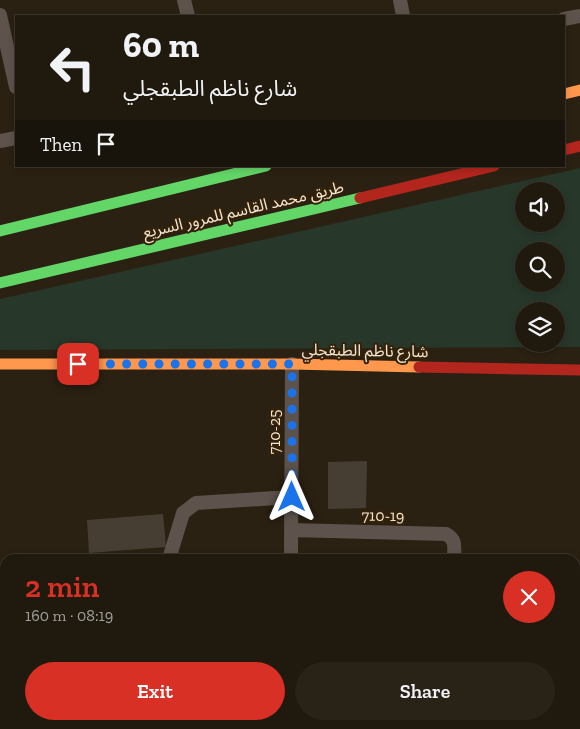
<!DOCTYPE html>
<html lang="en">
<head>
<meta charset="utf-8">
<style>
  :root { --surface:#20190e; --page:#282217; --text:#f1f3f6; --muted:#a2a09e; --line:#3d382e; --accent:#d93025 }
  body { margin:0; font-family:"Zilla Slab","Noto Sans Arabic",serif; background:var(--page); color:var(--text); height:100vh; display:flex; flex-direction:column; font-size:19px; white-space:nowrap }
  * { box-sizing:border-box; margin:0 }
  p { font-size:16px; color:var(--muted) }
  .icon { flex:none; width:28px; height:28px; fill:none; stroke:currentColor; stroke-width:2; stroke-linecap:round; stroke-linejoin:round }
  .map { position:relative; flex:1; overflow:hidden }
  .side { position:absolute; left:0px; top:554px; width:580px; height:176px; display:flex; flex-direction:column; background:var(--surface); border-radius:15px 15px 0 0; box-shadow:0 2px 8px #0003,0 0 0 1px var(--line) }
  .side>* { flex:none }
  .top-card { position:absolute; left:15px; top:15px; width:550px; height:152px; border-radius:0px; box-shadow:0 2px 8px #0003,0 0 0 1px var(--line); background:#20190e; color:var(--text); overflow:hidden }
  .controls { position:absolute; left:515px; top:182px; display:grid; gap:10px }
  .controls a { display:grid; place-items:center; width:50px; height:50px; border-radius:50%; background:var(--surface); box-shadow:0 2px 8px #0003,0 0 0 1px var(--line); font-size:25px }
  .pin { position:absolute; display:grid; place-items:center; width:42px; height:42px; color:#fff; margin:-21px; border-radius:10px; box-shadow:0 2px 8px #0006 }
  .me { position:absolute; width:55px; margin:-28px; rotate:0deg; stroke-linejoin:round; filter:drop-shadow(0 0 4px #0008) }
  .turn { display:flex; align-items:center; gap:18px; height:105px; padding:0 25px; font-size:22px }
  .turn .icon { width:65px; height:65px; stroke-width:2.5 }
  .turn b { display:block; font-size:35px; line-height:42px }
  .then { display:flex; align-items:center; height:48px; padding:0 25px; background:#0003; gap:10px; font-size:19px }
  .round { display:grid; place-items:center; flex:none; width:52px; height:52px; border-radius:26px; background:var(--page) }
  .summary { display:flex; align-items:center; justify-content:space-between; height:85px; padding:0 25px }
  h1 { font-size:30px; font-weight:600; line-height:38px; color:var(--accent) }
  .cta { display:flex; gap:10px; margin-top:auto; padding:10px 25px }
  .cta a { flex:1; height:58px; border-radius:30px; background:var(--accent); color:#fff; font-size:20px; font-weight:600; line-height:58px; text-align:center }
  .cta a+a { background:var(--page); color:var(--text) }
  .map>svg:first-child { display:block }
  .green { fill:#27372a; fill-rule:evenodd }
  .building { fill:#473e33 }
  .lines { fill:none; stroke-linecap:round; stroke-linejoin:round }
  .street { stroke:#5e534c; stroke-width:14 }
  .fast { stroke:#63d668; stroke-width:11 }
  .slow { stroke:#ff974d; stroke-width:11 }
  .jam { stroke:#b3261e; stroke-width:11 }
  .route { stroke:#1a73e8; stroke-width:9; stroke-dasharray:0 16.2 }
  .labels { text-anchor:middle; stroke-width:4; stroke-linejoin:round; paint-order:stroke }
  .street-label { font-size:16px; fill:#f1e5d6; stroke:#352208 }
</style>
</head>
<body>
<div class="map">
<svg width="580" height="729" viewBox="0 0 580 729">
  <rect width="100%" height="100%" fill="#2a2112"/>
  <!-- green -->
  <path class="green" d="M 580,168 L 580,347 L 0,350 L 0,299 ZM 524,191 L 556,191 L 556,224 L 524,224 ZM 524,251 L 556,251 L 556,284 L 524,284 ZM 524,311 L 556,311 L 556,344 L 524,344 Z"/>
  <!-- building -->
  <path class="building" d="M 367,461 L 366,508 L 328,509 L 328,462 Z
    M 163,514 L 166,547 L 89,553 L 87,520 Z
    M 0,611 L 5,611 L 5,658 L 0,658 Z
    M 0,666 L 5,666 L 5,713 L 0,713 Z"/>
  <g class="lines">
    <!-- street -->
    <path class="street" d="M 184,0 L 188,16
      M 400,0 L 403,16
      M 0,15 L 16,87
      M 564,19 L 580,16
      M 0,141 L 16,138
      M 291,530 L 446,534 C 457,540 454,548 454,559
      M 169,559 L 183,513 L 196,503 L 292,497
      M 291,559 L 292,364
      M 0,581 L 5,581
      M 40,725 L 40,729
      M 136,729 L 136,725
      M 203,729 L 203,725
      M 291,729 L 291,725
      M 451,729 L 451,725"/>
    <!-- fast -->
    <path class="fast" d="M 0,231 L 266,166
      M 0,283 L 360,198"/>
    <!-- slow -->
    <path class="slow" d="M 564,94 L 580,90
      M 0,364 L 292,364 L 419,367"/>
    <!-- jam -->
    <path class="jam" d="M 564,150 L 580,146
      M 360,198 L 494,166
      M 419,367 L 580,370"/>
  </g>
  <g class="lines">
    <!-- route -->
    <path class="route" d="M 78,364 L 292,364 L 292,497"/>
  </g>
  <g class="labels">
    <!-- street labels -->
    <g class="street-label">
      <text transform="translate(243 209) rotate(-13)" y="6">طريق محمد القاسم للمرور السريع</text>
      <text transform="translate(365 350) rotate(1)" y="6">شارع ناظم الطبقجلي</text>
      <text transform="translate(274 432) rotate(-90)" y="6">710-25</text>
      <text transform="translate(383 515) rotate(1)" y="6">710-19</text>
    </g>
  </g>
</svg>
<div class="controls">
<a><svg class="icon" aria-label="sound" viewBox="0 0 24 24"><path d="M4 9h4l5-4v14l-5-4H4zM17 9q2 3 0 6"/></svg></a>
<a><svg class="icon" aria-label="search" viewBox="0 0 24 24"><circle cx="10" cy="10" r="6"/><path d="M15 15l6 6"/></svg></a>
<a><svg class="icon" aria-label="layers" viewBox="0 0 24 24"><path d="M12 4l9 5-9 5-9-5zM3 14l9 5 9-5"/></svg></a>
</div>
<div class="pin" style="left:78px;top:364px;background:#d93025"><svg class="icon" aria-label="arrive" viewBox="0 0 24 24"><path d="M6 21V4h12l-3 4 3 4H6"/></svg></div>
<svg class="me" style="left:292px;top:497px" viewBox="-20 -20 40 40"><path d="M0-17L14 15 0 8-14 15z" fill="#1a73e8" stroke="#fff" stroke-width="4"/></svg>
<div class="top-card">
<div class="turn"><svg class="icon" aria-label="left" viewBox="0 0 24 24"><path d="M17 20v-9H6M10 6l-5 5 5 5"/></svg><div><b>60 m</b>شارع ناظم الطبقجلي</div></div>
<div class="then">Then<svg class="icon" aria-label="arrive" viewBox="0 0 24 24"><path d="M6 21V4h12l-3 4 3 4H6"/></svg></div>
</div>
<section class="side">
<div class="summary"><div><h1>2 min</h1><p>160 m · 08:19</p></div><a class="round" style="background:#d93025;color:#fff"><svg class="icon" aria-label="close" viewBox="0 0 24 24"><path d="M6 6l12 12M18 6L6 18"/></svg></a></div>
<div class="cta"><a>Exit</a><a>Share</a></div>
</section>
</div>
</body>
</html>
